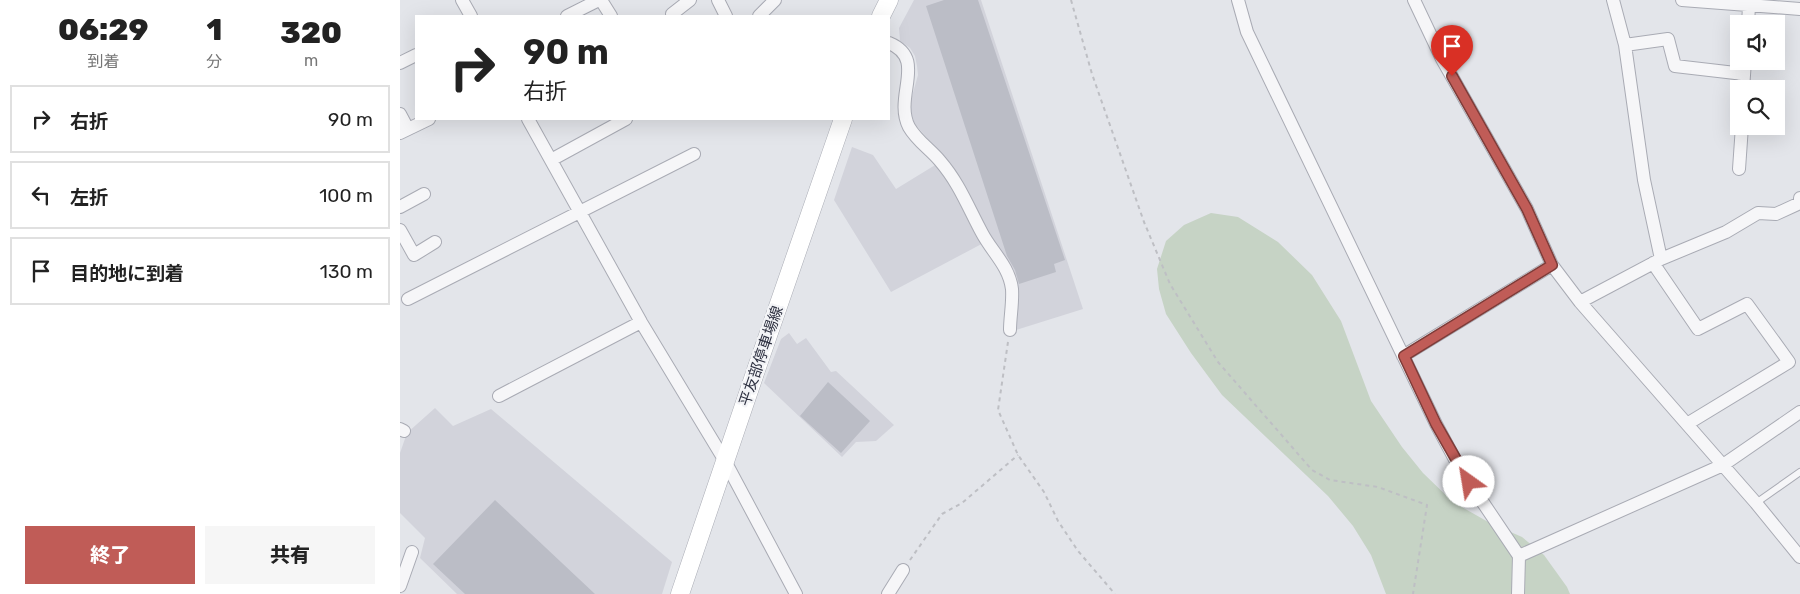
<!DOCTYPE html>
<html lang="ja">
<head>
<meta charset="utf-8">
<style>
  :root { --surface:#fff; --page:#f6f6f6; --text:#222; --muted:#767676; --line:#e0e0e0; --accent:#c05c57 }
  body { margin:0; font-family:Rubik,"Noto Sans JP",sans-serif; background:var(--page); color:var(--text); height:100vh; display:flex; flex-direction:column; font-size:19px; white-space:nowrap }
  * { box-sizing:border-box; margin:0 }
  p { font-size:16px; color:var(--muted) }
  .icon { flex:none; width:28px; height:28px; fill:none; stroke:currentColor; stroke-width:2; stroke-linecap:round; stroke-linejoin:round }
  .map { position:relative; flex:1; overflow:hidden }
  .panel { display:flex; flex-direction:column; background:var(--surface); width:400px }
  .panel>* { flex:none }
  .hud { position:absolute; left:15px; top:15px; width:475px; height:105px; border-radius:0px; box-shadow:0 5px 20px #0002; background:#fff; color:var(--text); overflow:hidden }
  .buttons { position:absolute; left:1330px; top:15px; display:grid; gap:10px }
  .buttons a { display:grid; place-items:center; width:55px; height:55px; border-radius:0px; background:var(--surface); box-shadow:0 5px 20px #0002; font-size:25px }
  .pin { position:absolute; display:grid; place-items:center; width:42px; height:42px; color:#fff; margin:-51px -21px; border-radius:50% 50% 50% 0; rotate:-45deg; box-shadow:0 0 5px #0007 }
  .pin .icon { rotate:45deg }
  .me { position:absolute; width:55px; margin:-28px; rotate:328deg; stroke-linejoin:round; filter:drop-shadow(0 0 4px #0008) }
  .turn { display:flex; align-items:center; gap:18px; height:105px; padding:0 25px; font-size:22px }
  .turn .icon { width:65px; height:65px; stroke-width:2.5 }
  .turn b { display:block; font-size:35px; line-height:42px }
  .eta { display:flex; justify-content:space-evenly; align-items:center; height:85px; text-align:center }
  .eta b { font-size:30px; font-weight:800; line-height:35px }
  .action { display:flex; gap:10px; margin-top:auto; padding:10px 25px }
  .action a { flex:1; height:58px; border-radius:0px; background:var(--accent); color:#fff; font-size:20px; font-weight:800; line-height:58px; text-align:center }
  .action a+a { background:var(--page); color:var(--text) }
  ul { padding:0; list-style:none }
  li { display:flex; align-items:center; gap:15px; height:68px; margin:0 10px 8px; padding:0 15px; border:2px solid var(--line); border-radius:0px }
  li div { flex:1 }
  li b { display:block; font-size:19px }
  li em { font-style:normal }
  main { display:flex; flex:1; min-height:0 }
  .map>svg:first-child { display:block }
  .built { fill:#d2d3db }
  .green { fill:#c6d3c5 }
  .building { fill:#bbbdc6 }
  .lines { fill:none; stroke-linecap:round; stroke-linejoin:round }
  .lane-casing { stroke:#a9abb4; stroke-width:8 }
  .street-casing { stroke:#a9abb4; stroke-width:14 }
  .secondary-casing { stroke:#a9abb4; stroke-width:19 }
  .path { stroke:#bebfc4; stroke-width:2; stroke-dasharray:4 4; stroke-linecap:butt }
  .lane { stroke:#f6f6f8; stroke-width:6 }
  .street { stroke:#f6f6f8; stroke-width:12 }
  .secondary { stroke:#fff; stroke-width:18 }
  .route-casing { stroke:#7d3c39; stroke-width:12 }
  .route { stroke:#c05c57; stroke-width:9 }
  .labels { text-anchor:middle; stroke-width:4.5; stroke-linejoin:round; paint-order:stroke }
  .street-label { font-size:15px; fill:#2d3040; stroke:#f3f4f7 }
</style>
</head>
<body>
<main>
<section class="panel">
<div class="eta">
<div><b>06:29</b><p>到着</p></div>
<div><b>1</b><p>分</p></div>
<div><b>320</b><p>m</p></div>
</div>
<ul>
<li><svg class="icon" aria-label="right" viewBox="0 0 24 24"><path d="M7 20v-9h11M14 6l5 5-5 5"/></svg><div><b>右折</b></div><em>90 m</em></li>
<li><svg class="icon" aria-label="left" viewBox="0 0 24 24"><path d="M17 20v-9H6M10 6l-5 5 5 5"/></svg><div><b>左折</b></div><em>100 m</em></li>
<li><svg class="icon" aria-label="arrive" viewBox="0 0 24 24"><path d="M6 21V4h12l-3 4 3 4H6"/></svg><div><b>目的地に到着</b></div><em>130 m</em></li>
</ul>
<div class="action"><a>終了</a><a>共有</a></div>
</section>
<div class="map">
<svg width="1400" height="594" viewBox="0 0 1400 594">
  <rect width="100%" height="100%" fill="#e3e5ea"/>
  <!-- built -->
  <path class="built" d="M 514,0 L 581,0 L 683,309 L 616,330 L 616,288 L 591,239 L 491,292 L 434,200 L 452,147 L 473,155 L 496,189 L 545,159 L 515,124 L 509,107 L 518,75 L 517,66 L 515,56 L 510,48 L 500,41 L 499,28 Z
    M 389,333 L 397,344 L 406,338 L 431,372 L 436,371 L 494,425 L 476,441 L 456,442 L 442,457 L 364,383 L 381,339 Z
    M 35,408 L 53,426 L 91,409 L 272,562 L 262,594 L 57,594 L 20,558 L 25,538 L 0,513 L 0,453 L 7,433 Z"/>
  <!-- green -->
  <path class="green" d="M 811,213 L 838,217 L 878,242 L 912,275 L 941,321 L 971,401 L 1002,447 L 1023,473 L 1053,502 L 1090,523 L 1122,537 L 1144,555 L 1167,587 L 1170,594 L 986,594 L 971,555 L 953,526 L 928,496 L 822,395 L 791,353 L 766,314 L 759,289 L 757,269 L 766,241 L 784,225 Z"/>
  <!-- building -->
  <path class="building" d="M 544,0 L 578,0 L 665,260 L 654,264 L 656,272 L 619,284 L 615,270 L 607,256 L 526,6 Z
    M 428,382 L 470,421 L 441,453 L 400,416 Z
    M 95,500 L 195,594 L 65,594 L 33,564 Z"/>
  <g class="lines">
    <defs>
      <path id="lane" d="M 1356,503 L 1400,472"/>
      <path id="street" d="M 62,0 L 71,16
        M 201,0 L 211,16
        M 318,0 L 326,16
        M 838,0 L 847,32 L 1036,424 L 1059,467 L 1119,556 L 1118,594
        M 1014,0 L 1042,59 L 1127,209 L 1152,265 L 1180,302 L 1356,503 L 1400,557
        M 1282,0 L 1400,9
        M 272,14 L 290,0
        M 167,16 L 199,0
        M 359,16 L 375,0
        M 1348,24 L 1349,6
        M 489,43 C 528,59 493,96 509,127 C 517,141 530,149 540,161 C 559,183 568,207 582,233 C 592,252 609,266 612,289 C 613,303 610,317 610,330
        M 1225,45 L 1268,39 L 1275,66 L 1344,74
        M 0,63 L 16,55
        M 1343,89 L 1345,61
        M 0,114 L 8,129
        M 128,119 L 241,322 L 325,461 L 396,594
        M 0,133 L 29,119
        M 151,160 L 226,119
        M 1339,169 L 1342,126
        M 0,207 L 24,194
        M 0,230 L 14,255 L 35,242
        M 1261,259 L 1326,232 L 1358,213 L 1376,214 L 1400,203 L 1400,198
        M 1253,263 L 1298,329 L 1347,304 L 1389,362 L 1287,424
        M 8,299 L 294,154
        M 1180,302 L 1261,259 L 1244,180 L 1225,45 L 1213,0
        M 1003,356 L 1152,265
        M 99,396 L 241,322
        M 0,429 L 4,431
        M 1119,556 L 1323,465 L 1400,412
        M 0,586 L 12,552
        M 488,594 L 503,570"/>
      <path id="secondary" d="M 481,16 L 489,0
        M 280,594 L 356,370 L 443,119"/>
    </defs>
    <!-- lane casing -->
    <use href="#lane" class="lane-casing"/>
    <!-- street casing -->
    <use href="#street" class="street-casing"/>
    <!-- secondary casing -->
    <use href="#secondary" class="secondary-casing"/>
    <!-- path -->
    <path class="path" d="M 671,0 L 692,74 L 744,222 L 770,284 L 818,362 L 912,470 L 930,480 L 978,487 L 1027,505 L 1013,594
      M 608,342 L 598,410 L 618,455 L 644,492 L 658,521 L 678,551 L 715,594
      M 510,560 L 542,514 L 562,503 L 618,455"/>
    <!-- lane -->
    <use href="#lane" class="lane"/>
    <!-- street -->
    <use href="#street" class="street"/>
    <!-- secondary -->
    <use href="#secondary" class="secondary"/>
  </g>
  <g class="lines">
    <defs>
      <path id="route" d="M 1052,76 L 1127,209 L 1152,265 L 1004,356 L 1036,424 L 1069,482"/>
    </defs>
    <!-- route casing -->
    <use href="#route" class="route-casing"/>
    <!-- route -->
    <use href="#route" class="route"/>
  </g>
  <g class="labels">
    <!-- street labels -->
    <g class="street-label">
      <text transform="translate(361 356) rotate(-71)" y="5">平友部停車場線</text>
    </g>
  </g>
</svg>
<div class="buttons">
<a><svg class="icon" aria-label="sound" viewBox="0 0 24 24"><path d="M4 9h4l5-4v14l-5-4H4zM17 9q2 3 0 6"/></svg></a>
<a><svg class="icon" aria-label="search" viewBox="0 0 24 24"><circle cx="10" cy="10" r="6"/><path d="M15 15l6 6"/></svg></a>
</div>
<div class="pin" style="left:1052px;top:76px;background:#d93025"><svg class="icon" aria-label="arrive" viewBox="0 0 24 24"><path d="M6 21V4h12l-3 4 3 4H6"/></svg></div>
<svg class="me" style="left:1069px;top:482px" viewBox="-20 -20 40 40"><circle r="19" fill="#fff"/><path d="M0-13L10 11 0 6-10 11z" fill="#c05c57"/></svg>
<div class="hud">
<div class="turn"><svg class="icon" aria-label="right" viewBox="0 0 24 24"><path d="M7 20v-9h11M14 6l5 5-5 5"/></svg><div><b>90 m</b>右折</div></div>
</div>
</div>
</main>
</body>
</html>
